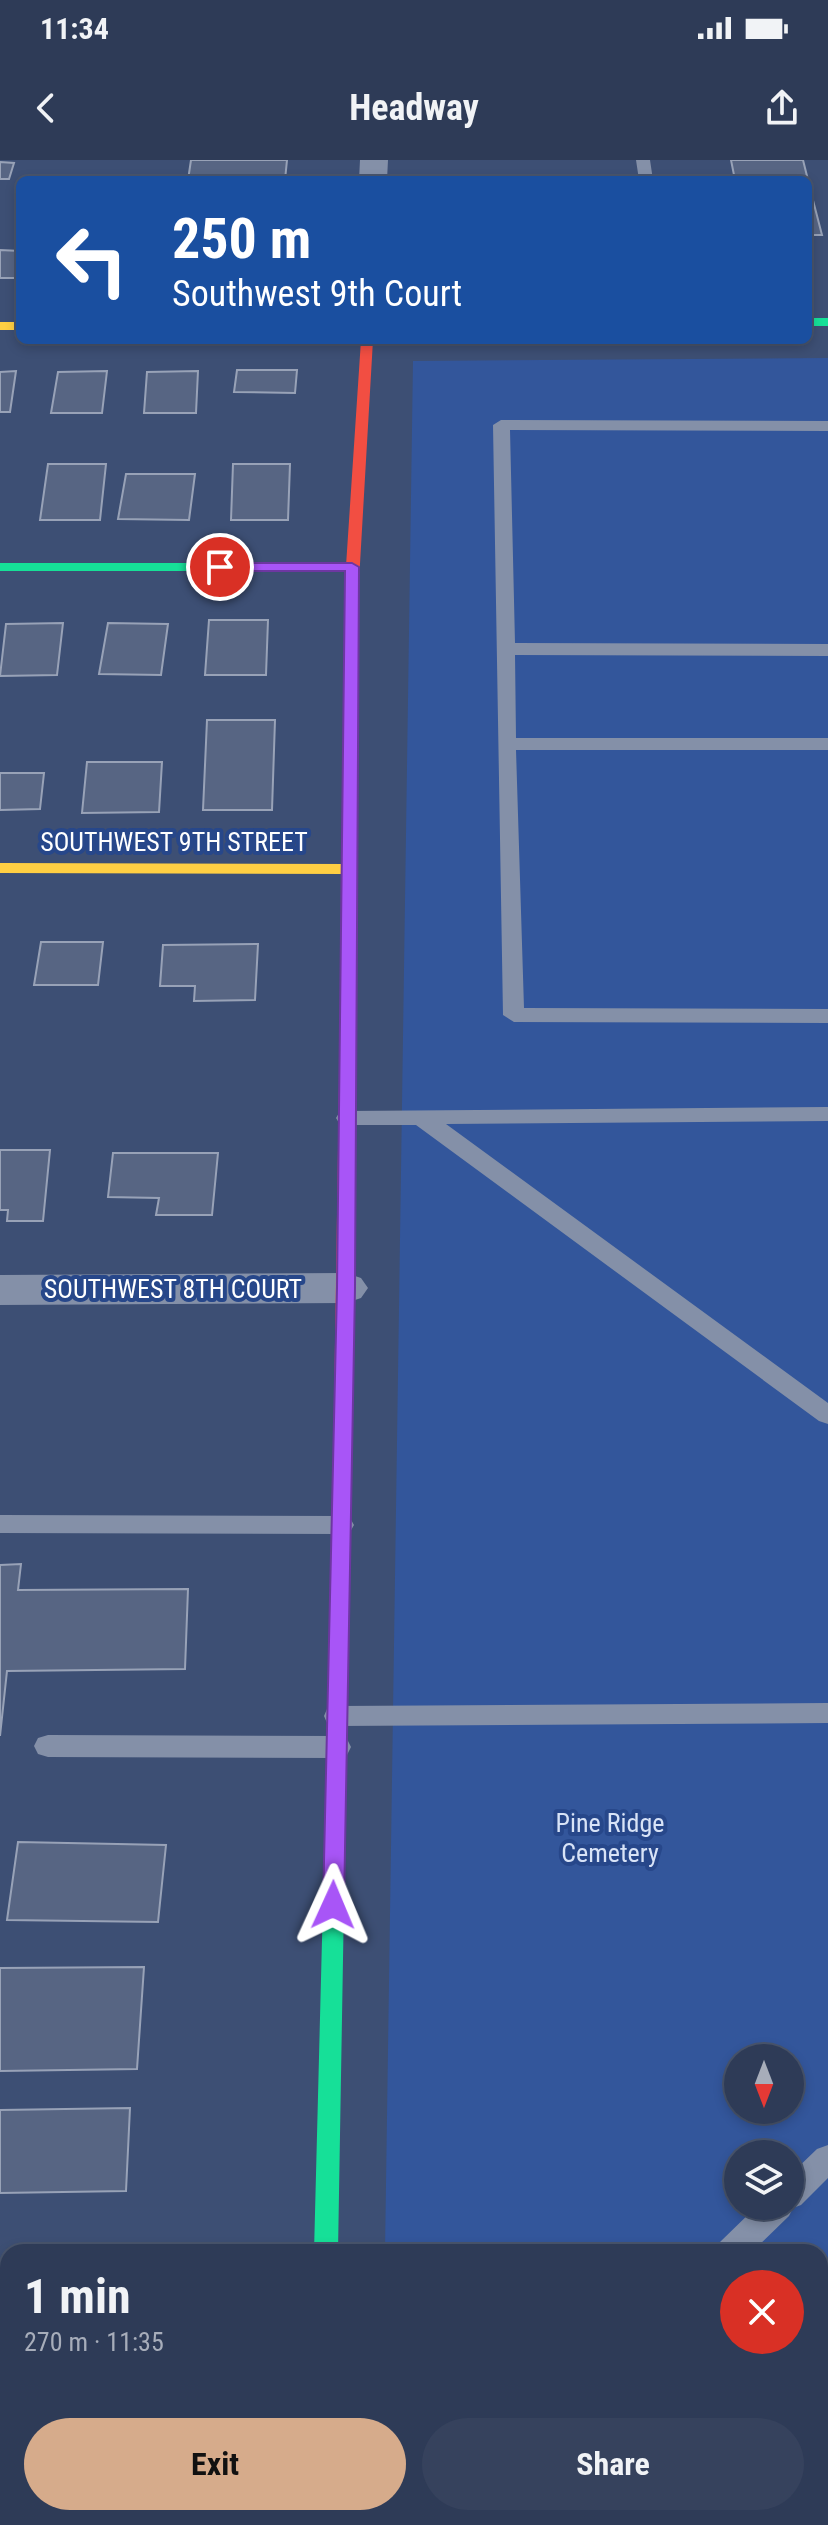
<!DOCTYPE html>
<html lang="en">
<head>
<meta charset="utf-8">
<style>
  :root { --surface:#2e3b57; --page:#36425d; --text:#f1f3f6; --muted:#a7adba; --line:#49556d; --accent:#d6ab8b }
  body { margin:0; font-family:"Roboto Condensed",sans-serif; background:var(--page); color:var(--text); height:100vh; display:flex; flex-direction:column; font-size:30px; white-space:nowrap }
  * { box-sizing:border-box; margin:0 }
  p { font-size:26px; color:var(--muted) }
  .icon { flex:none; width:44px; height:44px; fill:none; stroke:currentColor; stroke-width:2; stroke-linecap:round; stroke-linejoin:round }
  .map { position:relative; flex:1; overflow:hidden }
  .panel { position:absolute; left:0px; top:2084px; width:828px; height:282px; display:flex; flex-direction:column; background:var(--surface); border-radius:24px 24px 0 0; box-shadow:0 4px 12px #0003,0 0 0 2px var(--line) }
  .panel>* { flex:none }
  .banner { position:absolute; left:16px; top:16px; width:796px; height:168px; border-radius:12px; box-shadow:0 4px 12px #0003,0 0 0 2px var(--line); background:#1a4fa0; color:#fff; overflow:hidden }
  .needle { width:52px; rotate:180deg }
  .buttons { position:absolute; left:724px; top:1884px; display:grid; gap:16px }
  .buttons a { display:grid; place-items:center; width:80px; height:80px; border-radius:50%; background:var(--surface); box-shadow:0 4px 12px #0003,0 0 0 2px var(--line); font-size:40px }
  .pin { position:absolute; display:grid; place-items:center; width:68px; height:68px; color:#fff; margin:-34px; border:4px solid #fff; border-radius:50%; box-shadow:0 2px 8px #0007 }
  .me { position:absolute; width:88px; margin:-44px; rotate:1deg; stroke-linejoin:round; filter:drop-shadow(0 0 6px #0008) }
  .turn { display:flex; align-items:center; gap:28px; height:168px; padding:0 24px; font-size:36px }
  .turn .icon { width:104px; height:104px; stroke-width:2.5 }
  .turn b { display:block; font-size:56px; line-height:68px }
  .round { display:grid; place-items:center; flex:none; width:84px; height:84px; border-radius:42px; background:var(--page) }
  .overview { display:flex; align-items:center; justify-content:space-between; height:136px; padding:0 24px }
  h1 { font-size:48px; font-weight:700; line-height:60px }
  .action { display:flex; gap:16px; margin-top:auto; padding:16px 24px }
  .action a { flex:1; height:92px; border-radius:48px; background:var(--accent); color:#111; font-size:32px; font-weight:700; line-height:92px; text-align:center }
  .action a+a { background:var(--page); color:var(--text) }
  .status { display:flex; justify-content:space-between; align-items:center; height:56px; padding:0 40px; background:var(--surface); direction:ltr }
  .status svg { height:22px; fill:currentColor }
  header { display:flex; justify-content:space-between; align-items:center; height:104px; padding:0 24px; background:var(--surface); font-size:36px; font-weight:700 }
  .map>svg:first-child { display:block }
  .green { fill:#33569b; fill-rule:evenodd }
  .building { fill:#576583; stroke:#98a2b7; stroke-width:2 }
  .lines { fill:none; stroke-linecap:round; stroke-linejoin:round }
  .lane { fill:#8490a8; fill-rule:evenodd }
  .street { fill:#8490a8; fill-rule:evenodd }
  .fast { fill:#16e098; fill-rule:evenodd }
  .slow { fill:#ffcf43; fill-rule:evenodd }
  .jam { fill:#f24e42; fill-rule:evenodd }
  .route { fill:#a855f7; stroke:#6d37a1; stroke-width:2 }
  .labels { text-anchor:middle; stroke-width:8; stroke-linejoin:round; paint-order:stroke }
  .street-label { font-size:26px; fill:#fff; stroke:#27478a }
  .park-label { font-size:26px; fill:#d8e3f7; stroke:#27478a }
</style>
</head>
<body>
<div class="status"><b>11:34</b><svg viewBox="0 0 49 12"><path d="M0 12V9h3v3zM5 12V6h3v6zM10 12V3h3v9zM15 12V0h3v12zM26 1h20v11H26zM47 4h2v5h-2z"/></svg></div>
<header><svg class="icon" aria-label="back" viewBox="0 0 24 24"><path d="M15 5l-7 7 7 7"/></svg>Headway<svg class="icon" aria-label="share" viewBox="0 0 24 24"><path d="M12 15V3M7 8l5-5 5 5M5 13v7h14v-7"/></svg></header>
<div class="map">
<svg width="828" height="2365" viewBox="0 0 828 2365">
  <rect width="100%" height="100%" fill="#3d4f74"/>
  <!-- green -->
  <path class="green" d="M 828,198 L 828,2365 L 381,2365 L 381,2358 L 820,2358 L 820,2092 L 385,2092 L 413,201 ZM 738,1898 L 790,1898 L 790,1950 L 738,1950 ZM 738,1994 L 790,1994 L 790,2046 L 738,2046 Z"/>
  <!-- building -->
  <path class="building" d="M 191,0 L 287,0 L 285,20 L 188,20 Z
    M 731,0 L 803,0 L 808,20 L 735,20 Z
    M 0,2 L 14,3 L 9,19 L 0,19 Z
    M 808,21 L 822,75 L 808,75 Z
    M 0,90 L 20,91 L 20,118 L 0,118 Z
    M 237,210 L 297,210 L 295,233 L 234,232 Z
    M 16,211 L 10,252 L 0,252 L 0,212 Z
    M 107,211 L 102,253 L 51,253 L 58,212 Z
    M 198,211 L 196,253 L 144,253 L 147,212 Z
    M 48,304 L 106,304 L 100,360 L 40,360 Z
    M 233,304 L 290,304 L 288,360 L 231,360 Z
    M 126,314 L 195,314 L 189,360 L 118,359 Z
    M 209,460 L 268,460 L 266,515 L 205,515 Z
    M 63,463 L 57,515 L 0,516 L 6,464 Z
    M 108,463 L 168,464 L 161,515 L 99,514 Z
    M 207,560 L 275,560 L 272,650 L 203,650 Z
    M 87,602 L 162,602 L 159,652 L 82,653 Z
    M 0,613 L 44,613 L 40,649 L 0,650 Z
    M 41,782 L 103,782 L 98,825 L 34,825 Z
    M 258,784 L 255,840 L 194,841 L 195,826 L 160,826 L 163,785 Z
    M 0,990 L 50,990 L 43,1061 L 7,1061 L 8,1050 L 0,1050 Z
    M 113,993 L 218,993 L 212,1055 L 156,1055 L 159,1038 L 108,1037 Z
    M 21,1404 L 18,1430 L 188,1429 L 185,1509 L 7,1511 L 0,1576 L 0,1405 Z
    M 18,1682 L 166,1685 L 158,1762 L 7,1760 Z
    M 144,1807 L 137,1909 L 0,1911 L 0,1808 Z
    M 130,1948 L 126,2031 L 0,2033 L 0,1950 Z
    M 8,2179 L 8,2329 L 0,2337 L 0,2187 Z"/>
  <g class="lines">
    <!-- lane -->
    <path class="lane" d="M 636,0 L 650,0 L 653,20 L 639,20 Z
      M 501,260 L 828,261 L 828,271 L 510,270 L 515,483 L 828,484 L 828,496 L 515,495 L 516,578 L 828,578 L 828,590 L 516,590 L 524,848 L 828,849 L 828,863 L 514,862 L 503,855 L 493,265 Z
      M 828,947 L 828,961 L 446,964 L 828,1243 L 828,1264 L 819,1261 L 416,965 L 347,965 L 339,963 L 336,958 L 339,953 L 347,951 Z
      M 0,1355 L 341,1356 L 350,1358 L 354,1365 L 350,1372 L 341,1374 L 0,1373 Z
      M 828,1543 L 828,1563 L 337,1566 L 327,1563 L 324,1556 L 327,1549 L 337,1546 Z
      M 48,1575 L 337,1576 L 347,1579 L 351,1587 L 347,1595 L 337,1598 L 48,1597 L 38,1594 L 34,1586 L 38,1578 Z
      M 828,1985 L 828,2018 L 801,2045 L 793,2048 L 789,2056 L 752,2092 L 715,2092 L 720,2082 L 757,2046 L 790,2046 L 790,2015 L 817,1989 Z
      M 437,2358 L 475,2358 L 472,2365 L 434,2365 Z"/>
    <!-- street -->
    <path class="street" d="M 360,0 L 388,0 L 387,20 L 359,20 Z
      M 346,1113 L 361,1118 L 368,1128 L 361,1138 L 346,1143 L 0,1145 L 0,1115 Z
      M 288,2358 L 348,2358 L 347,2365 L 287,2365 Z"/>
    <!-- fast -->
    <path class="fast" d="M 808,158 L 828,158 L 828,166 L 808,166 Z
      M 0,403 L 352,403 L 359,407 L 352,411 L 0,411 Z
      M 352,417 L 359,421 L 357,798 L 349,803 L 341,798 L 345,421 Z
      M 336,1616 L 343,1618 L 346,1624 L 338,2092 L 314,2092 L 326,1624 L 329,1618 Z"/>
    <!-- slow -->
    <path class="slow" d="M 0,162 L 20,162 L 20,170 L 0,170 Z
      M 0,703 L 347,704 L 355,709 L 347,714 L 0,713 Z
      M 342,1304 L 349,1306 L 351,1311 L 346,1624 L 343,1630 L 336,1632 L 329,1630 L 326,1624 L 333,1311 L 335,1306 Z"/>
    <!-- jam -->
    <path class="jam" d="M 361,180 L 373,180 L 359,421 L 352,425 L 345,421 Z
      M 349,793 L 357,798 L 351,1311 L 349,1316 L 335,1316 L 333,1311 L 341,798 Z"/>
  </g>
  <!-- route -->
  <path class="route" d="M 352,403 L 359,407 L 355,1128 L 344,1745 L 341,1751 L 333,1754 L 326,1751 L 323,1745 L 337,1128 L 345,411 L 220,411 L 213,407 L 220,403 Z"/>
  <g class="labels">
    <!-- street labels -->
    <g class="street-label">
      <text x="174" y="691">SOUTHWEST 9TH STREET</text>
      <text x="173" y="1138">SOUTHWEST 8TH COURT</text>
    </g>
    <!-- park labels -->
    <g class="park-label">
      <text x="610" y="1672">Pine Ridge<tspan x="610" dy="30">Cemetery</tspan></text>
    </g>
  </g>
</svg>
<div class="buttons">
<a><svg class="needle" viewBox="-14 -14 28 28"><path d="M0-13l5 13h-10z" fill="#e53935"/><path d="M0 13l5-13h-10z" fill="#a7adba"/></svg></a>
<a><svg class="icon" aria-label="layers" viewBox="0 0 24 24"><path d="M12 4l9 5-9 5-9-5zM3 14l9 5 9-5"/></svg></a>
</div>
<div class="pin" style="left:220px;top:407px;background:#d93025"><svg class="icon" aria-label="arrive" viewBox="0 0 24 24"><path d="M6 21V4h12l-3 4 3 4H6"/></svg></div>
<svg class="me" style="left:333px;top:1745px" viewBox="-20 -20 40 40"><path d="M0-17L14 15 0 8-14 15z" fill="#a855f7" stroke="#fff" stroke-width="4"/></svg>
<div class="banner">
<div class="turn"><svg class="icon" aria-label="left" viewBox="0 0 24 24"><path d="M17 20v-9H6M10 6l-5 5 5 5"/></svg><div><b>250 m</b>Southwest 9th Court</div></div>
</div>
<section class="panel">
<div class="overview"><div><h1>1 min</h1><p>270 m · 11:35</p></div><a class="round" style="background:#d93025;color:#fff"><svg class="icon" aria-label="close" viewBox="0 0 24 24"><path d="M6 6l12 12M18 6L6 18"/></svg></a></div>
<div class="action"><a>Exit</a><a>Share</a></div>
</section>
</div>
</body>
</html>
